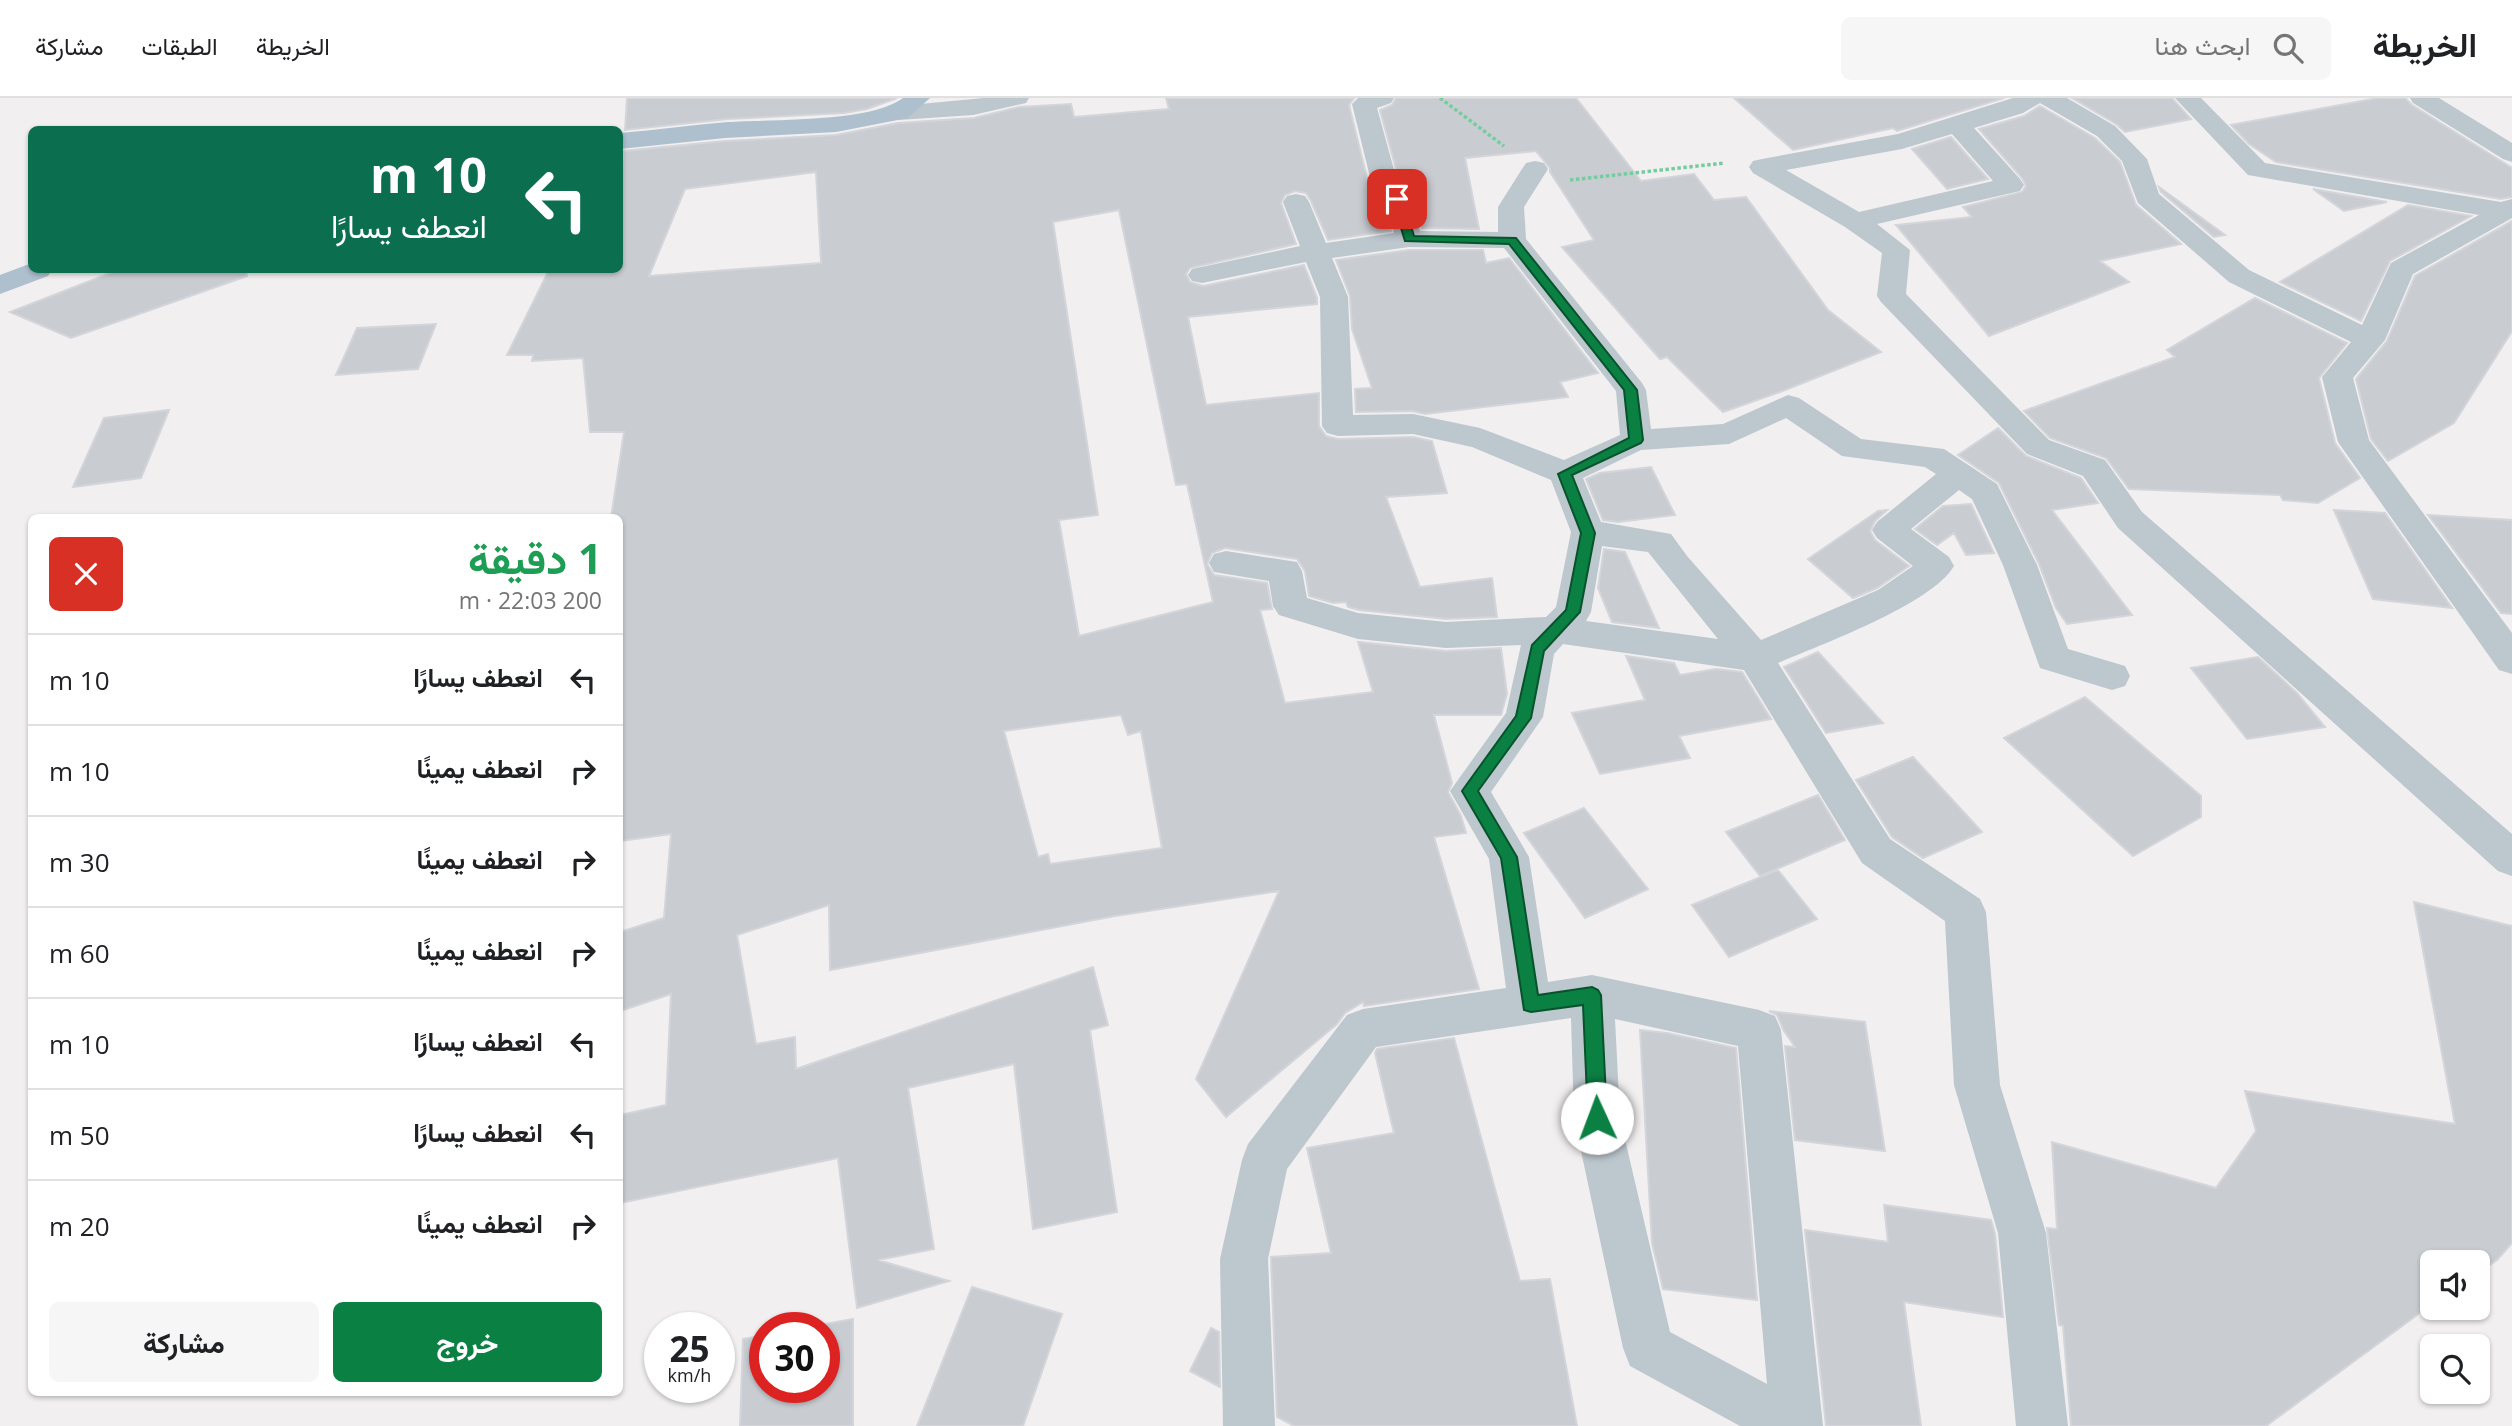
<!DOCTYPE html>
<html lang="ar">
<head>
<meta charset="utf-8">
<style>
  :root { --surface:#fff; --page:#f6f6f6; --text:#202124; --muted:#757577; --line:#e0e0e0; --accent:#0b8043 }
  body { margin:0; font-family:"Open Sans",Vazirmatn,sans-serif; background:var(--page); color:var(--text); direction:rtl; height:100vh; display:flex; flex-direction:column; font-size:26px; white-space:nowrap }
  * { box-sizing:border-box; margin:0 }
  p { font-size:23px; color:var(--muted) }
  .icon { flex:none; width:38px; height:38px; fill:none; stroke:currentColor; stroke-width:2; stroke-linecap:round; stroke-linejoin:round }
  .map { position:relative; flex:1; overflow:hidden; direction:ltr }
  .drawer { position:absolute; left:28px; top:416px; width:595px; height:882px; display:flex; flex-direction:column; background:var(--surface); border-radius:10px; box-shadow:0 2px 5px #0004; direction:rtl }
  .drawer>* { flex:none }
  .banner { position:absolute; left:28px; top:28px; width:595px; height:147px; border-radius:10px; box-shadow:0 2px 5px #0004; direction:rtl; background:#0b6e4f; color:#fff; overflow:hidden }
  .controls { position:absolute; left:2420px; top:1152px; display:grid; gap:14px }
  .controls a { display:grid; place-items:center; width:70px; height:70px; border-radius:10px; background:var(--surface); box-shadow:0 2px 5px #0004; font-size:35px }
  .speed { position:absolute; left:644px; top:1214px; display:flex; gap:14px; font-size:35px; font-weight:700; text-align:center }
  .speed>* { display:grid; place-content:center; width:91px; height:91px; border-radius:50%; background:var(--surface); box-shadow:0 2px 5px #0004; line-height:1 }
  .speed small { font-size:18px; font-weight:400 }
  .speed .limit { border:10px solid #d22; background:#fff; color:#111 }
  .pin { position:absolute; display:grid; place-items:center; width:60px; height:60px; color:#fff; margin:-30px; border-radius:14px; box-shadow:0 4px 10px #0006 }
  .me { position:absolute; width:77px; margin:-38px; rotate:358deg; stroke-linejoin:round; filter:drop-shadow(0 0 5px #0008) }
  .turn { display:flex; align-items:center; gap:24px; height:147px; padding:0 21px; font-size:32px }
  .turn .icon { width:91px; height:91px; stroke-width:2.5 }
  .turn b { display:block; font-size:49px; line-height:60px }
  .round { display:grid; place-items:center; flex:none; width:74px; height:74px; border-radius:10px; background:var(--page) }
  .head { display:flex; align-items:center; justify-content:space-between; height:119px; padding:0 21px }
  h1 { font-size:42px; font-weight:700; line-height:52px; color:#1e9e55 }
  .primary-button { display:flex; gap:14px; margin-top:auto; padding:14px 21px }
  .primary-button a { flex:1; height:80px; border-radius:10px; background:var(--accent); color:#fff; font-size:28px; font-weight:700; line-height:80px; text-align:center }
  .primary-button a+a { background:var(--page); color:var(--text) }
  ul { padding:0; list-style:none }
  li { display:flex; align-items:center; gap:21px; height:91px; padding:0 21px; border-top:2px solid var(--line) }
  li div { flex:1 }
  li b { display:block; font-size:26px }
  li em { font-style:normal }
  header { display:flex; align-items:center; gap:42px; box-sizing:border-box; height:98px; padding:0 35px; background:var(--surface); border-bottom:2px solid var(--line) }
  header strong { font-size:33px }
  nav { display:flex; gap:38px; margin-inline-start:auto; font-size:24px }
  .search { width:490px; height:63px; background:var(--page); display:flex; align-items:center; gap:18px; box-sizing:border-box; padding:0 24px; border-radius:10px; color:var(--muted); font-size:26px }
  .map>svg:first-child { display:block }
  .building { fill:#c9ccd1; stroke:#d3d5da; stroke-width:2; fill-rule:evenodd }
  .lines { fill:none; stroke-linecap:round; stroke-linejoin:round }
  .path { stroke:#75cd9f; stroke-width:3.5; stroke-dasharray:3.5 2.5; stroke-linecap:butt }
  .minor { fill:#bdc7ce; fill-rule:evenodd }
  .major { fill:#aebfce; fill-rule:evenodd }
  .route { fill:#0b8043; stroke:#07532c; stroke-width:2 }
</style>
</head>
<body>
<header>
<strong>الخريطة</strong>
<div class="search"><svg class="icon" aria-label="search" viewBox="0 0 24 24"><circle cx="10" cy="10" r="6"/><path d="M15 15l6 6"/></svg>ابحث هنا</div>
<nav><a>الخريطة</a><a>الطبقات</a><a>مشاركة</a></nav>
</header>
<div class="map">
<svg width="2512" height="1328" viewBox="0 0 2512 1328">
  <rect width="100%" height="100%" fill="#f1efef"/>
  <!-- building -->
  <path class="building" d="M 627,0 L 897,0 L 867,11 L 844,15 L 728,21 L 625,32 Z
    M 1166,0 L 1354,0 L 1349,7 L 1367,80 L 1382,102 L 1391,133 L 1328,142 L 1311,103 L 1306,95 L 1295,93 L 1285,97 L 1281,105 L 1296,146 L 1190,170 L 1186,176 L 1190,184 L 1203,188 L 1304,167 L 1317,200 L 1317,206 L 1188,219 L 1206,307 L 1319,295 L 1319,328 L 1326,338 L 1338,341 L 1413,339 L 1432,343 L 1447,395 L 1386,399 L 1420,489 L 1492,480 L 1497,519 L 1446,521 L 1359,512 L 1348,509 L 1346,504 L 1333,505 L 1309,498 L 1305,473 L 1297,461 L 1225,450 L 1212,455 L 1207,466 L 1214,477 L 1267,485 L 1272,511 L 1260,512 L 1285,605 L 1373,594 L 1358,544 L 1446,553 L 1501,550 L 1507,596 L 1501,617 L 1434,617 L 1452,685 L 1448,694 L 1461,718 L 1466,735 L 1434,739 L 1479,891 L 1364,908 L 1363,904 L 1345,915 L 1337,926 L 1226,1019 L 1196,981 L 1279,793 L 1115,818 L 830,872 L 829,807 L 737,837 L 756,946 L 795,939 L 796,971 L 1093,869 L 1108,927 L 1090,932 L 1117,1114 L 1033,1131 L 1014,966 L 908,990 L 934,1151 L 878,1162 L 949,1183 L 857,1210 L 838,1060 L 620,1105 L 620,1017 L 666,1007 L 671,896 L 620,913 L 620,834 L 664,820 L 671,736 L 620,743 L 620,420 L 611,420 L 624,334 L 590,334 L 583,260 L 532,263 L 533,257 L 507,257 L 549,172 L 620,172 L 620,98 L 623,53 L 725,43 L 836,37 L 898,25 L 974,20 L 1019,9 L 1071,6 L 1074,19 L 1169,11 ZM 816,74 L 821,165 L 649,178 L 685,91 ZM 1119,112 L 1176,387 L 1187,386 L 1213,504 L 1079,538 L 1059,422 L 1098,417 L 1053,124 ZM 1121,617 L 1128,637 L 1141,633 L 1162,750 L 1050,766 L 1048,756 L 1038,759 L 1004,633 Z
    M 1396,0 L 1576,0 L 1641,83 L 1694,76 L 1714,102 L 1746,99 L 1828,212 L 1881,254 L 1780,294 L 1723,314 L 1667,259 L 1660,261 L 1562,149 L 1594,142 L 1550,74 L 1550,70 L 1536,53 L 1465,60 L 1479,131 L 1422,130 L 1413,100 L 1398,78 L 1380,12 L 1392,7 Z
    M 1734,0 L 2004,0 L 1897,33 L 1893,30 L 1793,52 Z
    M 2072,0 L 2172,0 L 2191,21 L 2125,34 L 2116,26 Z
    M 2378,0 L 2405,0 L 2412,7 L 2512,70 L 2512,99 L 2501,101 L 2276,64 L 2249,46 L 2231,27 Z
    M 2040,8 L 2095,40 L 2120,64 L 2136,107 L 2181,146 L 2100,163 L 2129,184 L 1989,238 L 1896,127 L 1972,119 L 1963,109 L 2022,94 L 2026,88 L 2022,80 L 1979,31 L 2024,18 Z
    M 1951,39 L 1988,81 L 1947,91 L 1912,51 Z
    M 2159,89 L 2225,137 L 2214,139 L 2161,94 Z
    M 2313,91 L 2387,104 L 2344,113 Z
    M 2408,107 L 2471,118 L 2390,163 L 2361,223 L 2280,184 Z
    M 2512,123 L 2512,233 L 2454,325 L 2388,363 L 2371,341 L 2356,281 L 2387,243 L 2415,178 Z
    M 1409,152 L 1483,152 L 1486,165 L 1509,160 L 1598,275 L 1560,284 L 1568,299 L 1425,316 L 1413,313 L 1356,314 L 1355,291 L 1372,290 L 1352,231 L 1350,198 L 1336,162 Z
    M 118,172 L 246,172 L 247,178 L 71,240 L 10,214 Z
    M 2255,200 L 2347,245 L 2319,280 L 2335,345 L 2360,380 L 2318,405 L 2283,402 L 2280,397 L 2129,391 L 2106,360 L 2050,340 L 2024,313 L 2175,259 L 2167,252 Z
    M 436,226 L 418,271 L 336,277 L 357,230 Z
    M 169,312 L 141,380 L 73,389 L 104,320 Z
    M 1998,330 L 2026,358 L 2081,380 L 2098,405 L 2052,412 L 2132,517 L 2067,526 L 2056,510 L 2039,466 L 1999,385 L 1958,357 Z
    M 1651,369 L 1675,417 L 1618,424 L 1603,422 L 1586,381 L 1600,375 Z
    M 1971,406 L 1994,455 L 1966,457 L 1954,435 L 1937,447 L 1915,431 L 1943,408 Z
    M 1887,412 L 1875,423 L 1870,433 L 1875,442 L 1909,468 L 1877,490 L 1853,500 L 1808,461 L 1878,413 Z
    M 2334,412 L 2385,415 L 2452,510 L 2373,501 Z
    M 2428,417 L 2512,422 L 2512,516 L 2501,515 Z
    M 1604,451 L 1625,454 L 1659,530 L 1612,524 L 1598,490 Z
    M 1818,554 L 1883,625 L 1826,635 L 1784,569 Z
    M 1626,558 L 1674,565 L 1680,577 L 1716,571 L 1742,574 L 1771,621 L 1679,638 L 1690,660 L 1600,676 L 1572,615 L 1645,602 Z
    M 2258,559 L 2297,595 L 2325,629 L 2247,641 L 2191,570 Z
    M 2085,599 L 2201,698 L 2201,719 L 2133,758 L 2004,640 Z
    M 1913,659 L 1982,734 L 1923,760 L 1892,739 L 1856,682 Z
    M 1818,697 L 1845,742 L 1760,778 L 1726,734 Z
    M 1584,710 L 1648,791 L 1585,820 L 1524,735 Z
    M 1778,772 L 1817,821 L 1729,859 L 1692,807 Z
    M 2414,804 L 2512,828 L 2512,1145 L 2497,1162 L 2478,1175 L 2478,1164 L 2432,1164 L 2432,1206 L 2266,1328 L 2071,1328 L 2063,1228 L 2059,1227 L 2047,1130 L 2057,1131 L 2052,1044 L 2216,1090 L 2256,1033 L 2245,993 L 2455,1026 Z
    M 1769,913 L 1865,924 L 1885,1053 L 1795,1042 L 1785,948 L 1795,949 L 1784,933 L 1777,917 Z
    M 1640,932 L 1667,935 L 1736,950 L 1757,1202 L 1663,1191 L 1652,1145 Z
    M 1454,940 L 1520,1183 L 1550,1181 L 1577,1328 L 1294,1328 L 1277,1319 L 1271,1161 L 1271,1159 L 1331,1155 L 1307,1050 L 1394,1035 L 1375,955 L 1377,951 Z
    M 1884,1107 L 1991,1122 L 1995,1136 L 2003,1219 L 1904,1204 L 1921,1328 L 1826,1328 L 1805,1132 L 1888,1144 Z
    M 972,1189 L 1062,1216 L 1023,1328 L 917,1328 Z
    M 853,1221 L 853,1328 L 740,1328 L 743,1241 L 765,1237 L 765,1290 L 824,1290 L 824,1230 L 803,1230 Z
    M 1211,1230 L 1219,1234 L 1220,1289 L 1190,1273 Z"/>
  <g class="lines">
    <!-- path -->
    <path class="path" d="M 1440,0 L 1504,48
      M 1570,82 L 1725,65"/>
    <!-- minor -->
    <path class="minor" d="M 984,0 L 1029,0 L 1026,5 L 973,17 L 899,22 L 890,20 L 887,15 L 890,10 L 899,8 Z
      M 1394,0 L 1391,5 L 1377,10 L 1396,79 L 1410,101 L 1420,133 L 1498,134 L 1498,109 L 1522,71 L 1526,65 L 1535,63 L 1544,65 L 1548,71 L 1524,109 L 1526,141 L 1642,285 L 1646,292 L 1651,331 L 1723,326 L 1788,297 L 1799,300 L 1861,341 L 1944,351 L 1997,386 L 2037,467 L 2068,551 L 2125,568 L 2130,578 L 2125,588 L 2112,592 L 2040,570 L 2003,467 L 1972,401 L 1959,392 L 1911,431 L 1949,459 L 1954,468 C 1932,506 1820,547 1778,565 L 1890,741 L 1980,801 L 1986,814 L 2000,987 L 2046,1135 L 2068,1328 L 2016,1328 L 1998,1135 L 1954,987 L 1945,823 L 1862,765 L 1744,572 L 1563,546 L 1554,556 L 1543,619 L 1491,694 L 1529,759 L 1548,884 L 1592,877 L 1759,912 L 1775,918 L 1781,932 L 1823,1328 L 1740,1328 L 1630,1268 L 1623,1250 L 1574,1020 L 1571,920 L 1376,949 L 1287,1071 L 1268,1161 L 1275,1328 L 1223,1328 L 1220,1161 L 1242,1062 L 1248,1046 L 1347,917 L 1363,911 L 1506,890 L 1489,761 L 1450,693 L 1506,615 L 1521,547 L 1446,550 L 1358,541 L 1279,517 L 1273,508 L 1269,483 L 1214,474 L 1209,465 L 1214,456 L 1226,453 L 1297,464 L 1302,473 L 1307,500 L 1358,515 L 1446,524 L 1546,519 L 1556,509 L 1571,434 L 1551,382 L 1472,349 L 1413,336 L 1338,338 L 1327,335 L 1322,328 L 1320,199 L 1306,164 L 1202,185 L 1192,183 L 1188,177 L 1192,171 L 1300,148 L 1283,104 L 1287,98 L 1296,96 L 1305,98 L 1309,104 L 1326,145 L 1394,135 L 1384,101 L 1370,79 L 1352,6 L 1358,0 ZM 1409,149 L 1504,150 L 1616,293 L 1620,337 L 1564,362 L 1480,330 L 1413,316 L 1353,317 L 1348,199 L 1332,160 ZM 1786,320 L 1842,358 L 1925,369 L 1936,376 L 1877,424 L 1872,432 L 1877,440 L 1913,468 L 1878,492 L 1761,542 L 1687,458 L 1671,436 L 1601,424 L 1583,380 L 1641,352 L 1729,346 ZM 1602,448 L 1648,454 L 1718,541 L 1586,523 L 1591,514 ZM 1615,921 L 1738,948 L 1767,1286 L 1670,1234 L 1620,1020 Z
      M 2013,0 L 2067,0 L 2115,28 L 2147,61 L 2159,96 L 2249,172 L 2362,227 L 2391,165 L 2479,117 L 2248,77 L 2175,0 L 2201,0 L 2265,65 L 2501,104 L 2512,101 L 2512,120 L 2413,176 L 2385,242 L 2353,280 L 2369,342 L 2512,535 L 2512,576 L 2499,572 L 2338,344 L 2322,279 L 2351,244 L 2229,184 L 2138,105 L 2122,63 L 2097,38 L 2040,5 L 2023,15 L 1974,30 L 2020,81 L 2024,87 L 2020,93 L 1877,126 L 1910,152 L 1906,196 L 2049,342 L 2105,362 L 2142,414 L 2512,736 L 2512,778 L 2498,773 L 2118,430 L 2083,378 L 2027,356 L 1881,204 L 1877,198 L 1882,155 L 1845,129 L 1753,75 L 1749,69 L 1753,63 L 1762,61 L 1898,36 ZM 1952,36 L 1993,83 L 1859,114 L 1786,72 L 1902,51 Z
      M 2410,0 L 2439,0 L 2512,45 L 2512,64 L 2503,61 L 2413,5 Z"/>
    <!-- major -->
    <path class="major" d="M 903,0 L 930,0 L 908,20 L 836,34 L 725,40 L 620,51 L 620,35 C 656,32 692,27 728,24 C 771,21 870,25 903,0 Z
      M 32,165 L 32,172 L 52,172 L 48,178 L 0,196 L 0,177 Z"/>
  </g>
  <!-- route -->
  <path class="route" d="M 1397,98 L 1403,101 L 1414,138 L 1516,140 L 1637,292 L 1643,342 L 1641,345 L 1572,377 L 1595,435 L 1580,514 L 1544,553 L 1531,620 L 1478,693 L 1517,759 L 1538,897 L 1592,889 L 1598,892 L 1601,897 L 1607,1020 L 1604,1026 L 1597,1029 L 1590,1026 L 1588,1020 L 1583,907 L 1531,914 L 1524,912 L 1501,760 L 1462,693 L 1516,618 L 1532,547 L 1566,512 L 1581,435 L 1558,376 L 1629,340 L 1624,292 L 1509,146 L 1405,143 L 1392,101 Z"/>
</svg>
<div class="controls">
<a><svg class="icon" aria-label="sound" viewBox="0 0 24 24"><path d="M4 9h4l5-4v14l-5-4H4zM17 9q2 3 0 6"/></svg></a>
<a><svg class="icon" aria-label="search" viewBox="0 0 24 24"><circle cx="10" cy="10" r="6"/><path d="M15 15l6 6"/></svg></a>
</div>
<div class="speed"><div>25<small>km/h</small></div><div class="limit">30</div></div>
<div class="pin" style="left:1397px;top:101px;background:#d93025"><svg class="icon" aria-label="arrive" viewBox="0 0 24 24"><path d="M6 21V4h12l-3 4 3 4H6"/></svg></div>
<svg class="me" style="left:1597px;top:1020px" viewBox="-20 -20 40 40"><circle r="19" fill="#fff"/><path d="M0-13L10 11 0 6-10 11z" fill="#0b8043"/></svg>
<div class="banner">
<div class="turn"><svg class="icon" aria-label="left" viewBox="0 0 24 24"><path d="M17 20v-9H6M10 6l-5 5 5 5"/></svg><div><b>10 m</b>انعطف يسارًا</div></div>
</div>
<section class="drawer">
<div class="head"><div><h1>1 دقيقة</h1><p>200 m · 22:03</p></div><a class="round" style="background:#d93025;color:#fff"><svg class="icon" aria-label="close" viewBox="0 0 24 24"><path d="M6 6l12 12M18 6L6 18"/></svg></a></div>
<ul>
<li><svg class="icon" aria-label="left" viewBox="0 0 24 24"><path d="M17 20v-9H6M10 6l-5 5 5 5"/></svg><div><b>انعطف يسارًا</b></div><em>10 m</em></li>
<li><svg class="icon" aria-label="right" viewBox="0 0 24 24"><path d="M7 20v-9h11M14 6l5 5-5 5"/></svg><div><b>انعطف يمينًا</b></div><em>10 m</em></li>
<li><svg class="icon" aria-label="right" viewBox="0 0 24 24"><path d="M7 20v-9h11M14 6l5 5-5 5"/></svg><div><b>انعطف يمينًا</b></div><em>30 m</em></li>
<li><svg class="icon" aria-label="right" viewBox="0 0 24 24"><path d="M7 20v-9h11M14 6l5 5-5 5"/></svg><div><b>انعطف يمينًا</b></div><em>60 m</em></li>
<li><svg class="icon" aria-label="left" viewBox="0 0 24 24"><path d="M17 20v-9H6M10 6l-5 5 5 5"/></svg><div><b>انعطف يسارًا</b></div><em>10 m</em></li>
<li><svg class="icon" aria-label="left" viewBox="0 0 24 24"><path d="M17 20v-9H6M10 6l-5 5 5 5"/></svg><div><b>انعطف يسارًا</b></div><em>50 m</em></li>
<li><svg class="icon" aria-label="right" viewBox="0 0 24 24"><path d="M7 20v-9h11M14 6l5 5-5 5"/></svg><div><b>انعطف يمينًا</b></div><em>20 m</em></li>
</ul>
<div class="primary-button"><a>خروج</a><a>مشاركة</a></div>
</section>
</div>
</body>
</html>
